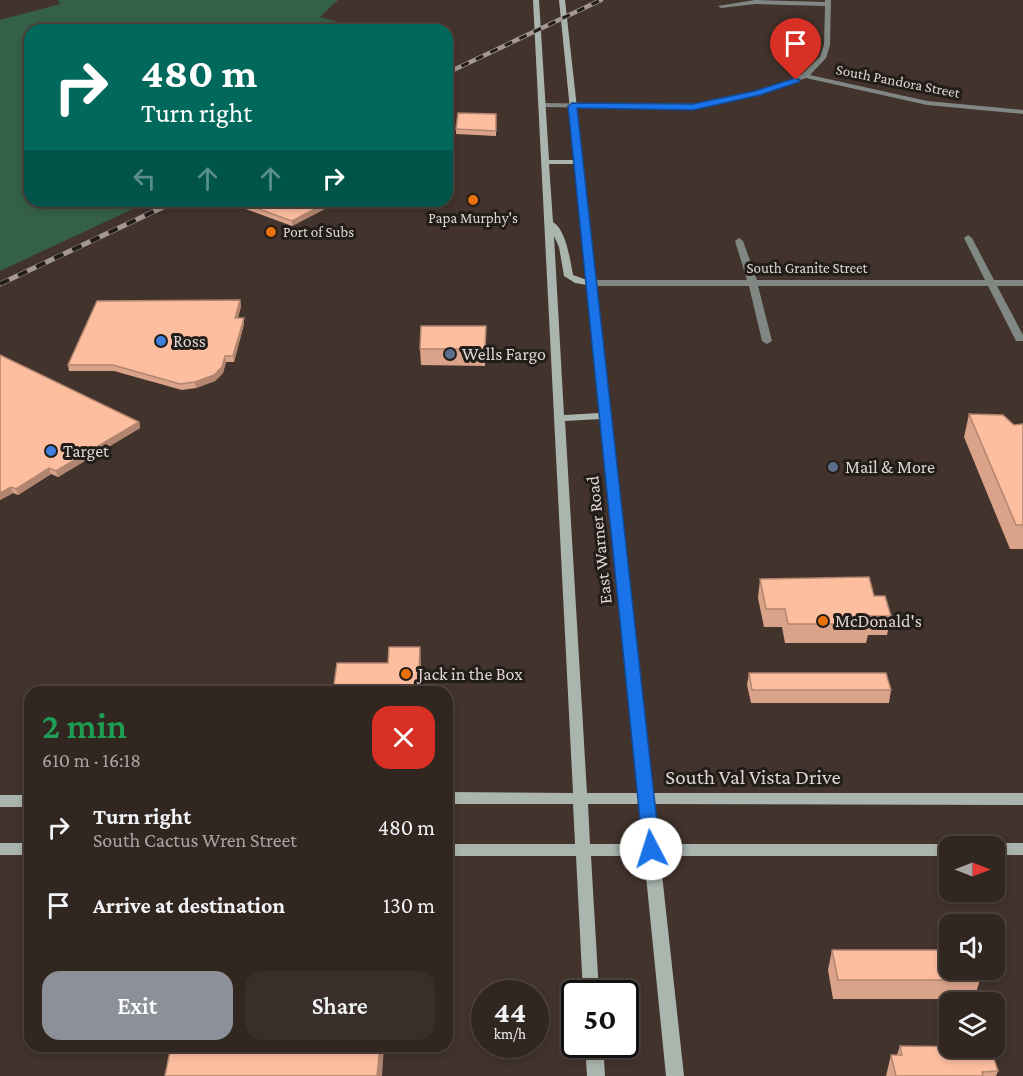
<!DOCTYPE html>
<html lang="en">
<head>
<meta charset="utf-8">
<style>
  :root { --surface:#322621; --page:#3a2e2a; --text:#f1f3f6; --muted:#a8a5a5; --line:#4d433f; --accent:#8c9099 }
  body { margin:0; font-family:"Crimson Pro",serif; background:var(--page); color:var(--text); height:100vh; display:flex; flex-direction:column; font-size:22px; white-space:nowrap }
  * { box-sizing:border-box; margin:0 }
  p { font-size:20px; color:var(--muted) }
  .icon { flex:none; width:33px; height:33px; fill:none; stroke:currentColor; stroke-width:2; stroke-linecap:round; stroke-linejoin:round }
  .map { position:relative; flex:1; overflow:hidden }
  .panel { position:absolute; left:24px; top:686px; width:429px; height:366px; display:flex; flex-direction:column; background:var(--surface); border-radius:18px; box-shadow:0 3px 9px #0003,0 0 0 2px var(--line) }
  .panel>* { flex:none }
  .top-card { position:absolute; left:24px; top:24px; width:429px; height:183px; border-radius:18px; box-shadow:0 3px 9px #0003,0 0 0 2px var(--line); background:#00695c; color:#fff; overflow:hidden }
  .needle { width:39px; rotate:90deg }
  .buttons { position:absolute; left:939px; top:836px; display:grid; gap:12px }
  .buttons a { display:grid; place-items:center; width:66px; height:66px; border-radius:12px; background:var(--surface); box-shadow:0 3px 9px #0003,0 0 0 2px var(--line); font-size:30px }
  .speed { position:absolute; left:471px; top:980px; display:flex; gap:12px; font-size:30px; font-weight:700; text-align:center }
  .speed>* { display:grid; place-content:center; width:78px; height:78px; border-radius:50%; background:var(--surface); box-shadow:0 3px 9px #0003,0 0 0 2px var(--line); line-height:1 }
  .speed small { font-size:15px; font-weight:400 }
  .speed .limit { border:3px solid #111; border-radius:9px; background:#fff; color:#111 }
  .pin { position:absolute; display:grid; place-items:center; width:51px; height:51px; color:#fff; margin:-62px -26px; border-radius:50% 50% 50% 0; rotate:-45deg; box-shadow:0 0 6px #0007 }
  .pin .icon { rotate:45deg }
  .me { position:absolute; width:66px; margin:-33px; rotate:355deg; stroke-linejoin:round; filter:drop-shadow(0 0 4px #0008) }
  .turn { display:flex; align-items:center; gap:21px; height:126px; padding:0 18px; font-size:27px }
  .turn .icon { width:78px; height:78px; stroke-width:2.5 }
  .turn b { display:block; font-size:42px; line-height:51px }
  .lanes { display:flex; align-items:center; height:57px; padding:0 18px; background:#0003; justify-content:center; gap:30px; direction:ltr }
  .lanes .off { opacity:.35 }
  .round { display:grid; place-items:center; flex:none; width:63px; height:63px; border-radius:18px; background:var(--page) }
  .headline { display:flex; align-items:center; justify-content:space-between; height:102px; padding:0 18px }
  h1 { font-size:36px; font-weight:600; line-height:45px; color:#1e9e55 }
  .button { display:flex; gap:12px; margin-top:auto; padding:12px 18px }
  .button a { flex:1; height:69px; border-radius:18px; background:var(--accent); color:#fff; font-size:24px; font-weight:600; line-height:69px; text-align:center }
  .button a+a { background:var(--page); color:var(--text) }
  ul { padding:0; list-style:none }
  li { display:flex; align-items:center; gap:18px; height:78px; padding:0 18px }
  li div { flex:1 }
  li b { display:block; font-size:22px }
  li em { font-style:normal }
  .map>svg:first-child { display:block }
  .green { fill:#356048 }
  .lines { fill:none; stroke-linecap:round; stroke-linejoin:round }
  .street { fill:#818883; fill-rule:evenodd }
  .secondary { fill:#aab5ae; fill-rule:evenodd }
  .rail-far1-casing { stroke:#a39893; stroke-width:4.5 }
  .rail-casing { stroke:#a39893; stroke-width:5 }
  .rail-far1 { stroke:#231d1a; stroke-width:3; stroke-dasharray:8; stroke-linecap:butt }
  .rail { stroke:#231d1a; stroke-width:4; stroke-dasharray:10; stroke-linecap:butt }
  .wall { fill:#daa389 }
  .shaded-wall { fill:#b1856f }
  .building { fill:#fdbe9f; stroke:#b1856f; stroke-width:1.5 }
  .route { fill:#1a73e8; stroke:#114b97; stroke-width:1.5 }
  .food-dot { fill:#e8710a; stroke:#231d1a; stroke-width:2 }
  .shop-dot { fill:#3f7fe0; stroke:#231d1a; stroke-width:2 }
  .service-dot { fill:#5c6f8a; stroke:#231d1a; stroke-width:2 }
  .labels { text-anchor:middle; stroke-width:6; stroke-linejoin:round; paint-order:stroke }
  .far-street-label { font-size:15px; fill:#dfd6d2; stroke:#231d1a }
  .far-poi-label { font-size:15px; fill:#dfd6d2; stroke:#231d1a }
  .poi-label { font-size:18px; fill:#dfd6d2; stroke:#231d1a; text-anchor:start }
  .street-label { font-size:18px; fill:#dfd6d2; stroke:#231d1a }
  .near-street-label { font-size:21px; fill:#dfd6d2; stroke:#231d1a }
</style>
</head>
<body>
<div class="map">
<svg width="1023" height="1076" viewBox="0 0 1023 1076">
  <rect width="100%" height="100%" fill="#42332c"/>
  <!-- green -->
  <path class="green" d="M 58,0 L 338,0 L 320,17 L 367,30 L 30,30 L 30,201 L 150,201 L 0,271 L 0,20 L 60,4 Z"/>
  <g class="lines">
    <!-- street -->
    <path class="street" d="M 755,0 L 825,2 L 825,0 L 831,0 L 830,45 L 826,58 L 810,75 L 927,101 L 1023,110 L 1023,114 L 927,105 L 806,78 L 760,95 L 693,109 L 542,107 L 538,105 L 542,103 L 693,105 L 755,91 L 789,80 L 802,74 L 820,57 L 824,45 L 825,6 L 755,4 L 721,8 L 718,6 Z
      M 968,235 L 972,238 L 994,280 L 1023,280 L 1023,286 L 997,286 L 1023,335 L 1023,341 L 1016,341 L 1015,339 L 988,286 L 758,286 L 772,341 L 767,344 L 762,341 L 749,286 L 590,286 L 585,283 L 590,280 L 747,280 L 735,241 L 739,238 L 743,241 L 757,280 L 985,280 L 964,238 Z"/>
    <!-- secondary -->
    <path class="secondary" d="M 533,0 L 539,0 L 549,160 L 575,160 L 559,0 L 565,0 L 653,793 L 1023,793 L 1023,805 L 654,804 L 658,844 L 950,844 L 956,846 L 950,846 L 950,856 L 660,856 L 684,1076 L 666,1076 L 644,856 L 591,856 L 599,993 L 583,993 L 576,856 L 447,856 L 447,844 L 575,844 L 573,804 L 447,804 L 447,792 L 573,793 ZM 549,164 L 575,164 L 587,280 L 573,275 C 570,259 566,230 553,222 ZM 554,236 L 559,247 L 564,276 L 575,283 L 587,285 L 600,413 L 564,415 ZM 601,419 L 638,793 L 587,793 L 565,421 ZM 588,804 L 639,804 L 643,844 L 590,844 Z
      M 0,795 L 30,795 L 30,807 L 0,807 Z
      M 0,843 L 30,843 L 30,855 L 0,855 Z
      M 994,843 L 1023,843 L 1023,855 L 994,855 L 994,846 L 988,846 Z
      M 585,1044 L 603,1044 L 605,1076 L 587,1076 Z"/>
    <defs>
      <path id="rail-far1" d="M 447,73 L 601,0"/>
      <path id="rail" d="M 0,284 L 176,201"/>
    </defs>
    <!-- rail-far1 casing -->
    <use href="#rail-far1" class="rail-far1-casing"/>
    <!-- rail casing -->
    <use href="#rail" class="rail-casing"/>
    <!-- rail-far1 -->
    <use href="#rail-far1" class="rail-far1"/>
    <!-- rail -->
    <use href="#rail" class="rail"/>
  </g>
  <!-- wall -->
  <path class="wall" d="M 496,114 L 496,136 L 456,134 L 456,129 Z
    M 340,201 L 292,226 L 240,207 L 239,202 Z
    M 240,300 L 241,306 L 238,318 L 244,324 L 234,362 L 226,362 L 223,373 L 215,381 L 196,388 L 182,390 L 114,371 L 69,371 L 68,365 Z
    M 486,326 L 485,366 L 421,365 L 420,349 Z
    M 0,355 L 139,422 L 140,428 L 58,477 L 51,474 L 18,495 L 13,493 L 0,500 Z
    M 969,414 L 1014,425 L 1023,424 L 1023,549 L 1010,549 L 964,437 Z
    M 760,579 L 874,596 L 891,616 L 887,635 L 868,635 L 866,643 L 785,643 L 782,627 L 764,627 L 758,598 Z
    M 749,673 L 891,690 L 889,703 L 751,703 L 747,685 Z
    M 832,950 L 980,980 L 974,999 L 833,999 L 828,970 Z
    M 900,1046 L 998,1071 L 996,1076 L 886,1076 L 891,1055 L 897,1055 Z"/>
  <!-- shaded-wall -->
  <path class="shaded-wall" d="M 330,201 L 340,201 L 292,226 L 292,221 Z
    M 240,300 L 241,306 L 236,324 L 235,318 Z
    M 244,318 L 244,324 L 234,362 L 233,356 Z
    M 225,356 L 226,362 L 223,373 L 215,381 L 196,388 L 195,382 Z
    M 139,422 L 140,428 L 58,477 L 56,471 Z
    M 49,468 L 51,474 L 18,495 L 16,489 Z
    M 11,487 L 13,493 L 0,500 L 0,493 Z
    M 420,647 L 421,666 L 420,692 L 418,691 Z
    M 380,1046 L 384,1046 L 382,1076 L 377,1076 Z"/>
  <!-- building -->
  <path class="building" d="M 458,113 L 496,114 L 496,131 L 456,129 Z
    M 241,201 L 330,201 L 292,221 L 239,202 Z
    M 240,300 L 235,318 L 244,318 L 233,356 L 225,356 L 222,367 L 214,375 L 195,382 L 180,384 L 113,365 L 68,365 L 97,301 Z
    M 421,326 L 486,326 L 485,349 L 420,349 Z
    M 0,355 L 139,422 L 56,471 L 49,468 L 16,489 L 11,487 L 0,493 Z
    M 969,414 L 1003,415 L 1014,425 L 1023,424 L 1023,525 L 1016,525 Z
    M 869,577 L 874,596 L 885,596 L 891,616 L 867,616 L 870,624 L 788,624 L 785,609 L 766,609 L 760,579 Z
    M 389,647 L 420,647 L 418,691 L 333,692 L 337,663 L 388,663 Z
    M 749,673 L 886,673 L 891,690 L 752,690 Z
    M 832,950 L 950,950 L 950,969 L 977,969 L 980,980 L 838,980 Z
    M 171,1046 L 380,1046 L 377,1076 L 165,1076 Z
    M 900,1046 L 990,1047 L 998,1071 L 982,1072 L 983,1076 L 896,1076 L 891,1055 L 902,1055 Z"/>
  <!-- route -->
  <path class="route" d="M 796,78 L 800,80 L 799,82 L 760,95 L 693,110 L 577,108 L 660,849 L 657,854 L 651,856 L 645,854 L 643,849 L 568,106 L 572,103 L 693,104 L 755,91 Z"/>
  <!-- markers -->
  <g class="food-dot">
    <circle cx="473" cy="200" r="6"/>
    <circle cx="271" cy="232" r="6"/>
    <circle cx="823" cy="621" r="6"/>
    <circle cx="406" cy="674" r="6"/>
  </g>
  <g class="shop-dot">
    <circle cx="161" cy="341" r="6"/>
    <circle cx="51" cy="451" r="6"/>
  </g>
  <g class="service-dot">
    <circle cx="450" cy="354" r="6"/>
    <circle cx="833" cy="467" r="6"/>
  </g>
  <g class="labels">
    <!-- far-street labels -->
    <g class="far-street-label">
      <text transform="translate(898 81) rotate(11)" y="5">South Pandora Street</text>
      <text x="807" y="273">South Granite Street</text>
    </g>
    <!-- far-poi labels -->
    <g class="far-poi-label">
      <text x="473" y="223">Papa Murphy's</text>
      <text x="283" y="237" text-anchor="start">Port of Subs</text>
    </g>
    <!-- poi labels -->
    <g class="poi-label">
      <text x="173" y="347">Ross</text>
      <text x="462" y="360">Wells Fargo</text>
      <text x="63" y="457">Target</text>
      <text x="845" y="473">Mail &amp; More</text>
      <text x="835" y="627">McDonald's</text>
      <text x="418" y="680">Jack in the Box</text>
    </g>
    <!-- street labels -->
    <g class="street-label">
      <text transform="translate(599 540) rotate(-96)" y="6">East Warner Road</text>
    </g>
    <!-- near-street labels -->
    <g class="near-street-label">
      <text x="753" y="784">South Val Vista Drive</text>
    </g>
  </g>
</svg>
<div class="buttons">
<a><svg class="needle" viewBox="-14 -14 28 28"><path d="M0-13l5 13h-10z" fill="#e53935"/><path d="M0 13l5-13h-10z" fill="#a8a5a5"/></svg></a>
<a><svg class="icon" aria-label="sound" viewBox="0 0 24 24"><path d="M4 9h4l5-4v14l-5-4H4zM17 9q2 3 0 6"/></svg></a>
<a><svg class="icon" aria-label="layers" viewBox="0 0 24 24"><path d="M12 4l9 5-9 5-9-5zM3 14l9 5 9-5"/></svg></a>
</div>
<div class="speed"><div>44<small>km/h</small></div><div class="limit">50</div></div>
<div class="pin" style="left:796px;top:80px;background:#d93025"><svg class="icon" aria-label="arrive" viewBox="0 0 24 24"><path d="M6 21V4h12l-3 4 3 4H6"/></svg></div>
<svg class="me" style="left:651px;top:849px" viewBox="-20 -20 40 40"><circle r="19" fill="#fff"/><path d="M0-13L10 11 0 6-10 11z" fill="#1a73e8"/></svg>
<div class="top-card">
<div class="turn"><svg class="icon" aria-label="right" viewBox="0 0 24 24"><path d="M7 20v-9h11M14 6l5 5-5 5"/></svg><div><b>480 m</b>Turn right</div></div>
<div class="lanes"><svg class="icon off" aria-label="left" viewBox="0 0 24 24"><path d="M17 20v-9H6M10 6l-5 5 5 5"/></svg><svg class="icon off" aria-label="ahead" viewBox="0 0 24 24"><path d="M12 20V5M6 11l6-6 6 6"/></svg><svg class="icon off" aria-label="ahead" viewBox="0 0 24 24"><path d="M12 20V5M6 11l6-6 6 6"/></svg><svg class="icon" aria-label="right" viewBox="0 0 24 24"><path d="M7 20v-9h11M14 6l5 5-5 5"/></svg></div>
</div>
<section class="panel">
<div class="headline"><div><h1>2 min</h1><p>610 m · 16:18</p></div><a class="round" style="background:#d93025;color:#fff"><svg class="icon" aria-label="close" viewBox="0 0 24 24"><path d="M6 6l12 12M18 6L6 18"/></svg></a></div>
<ul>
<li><svg class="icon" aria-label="right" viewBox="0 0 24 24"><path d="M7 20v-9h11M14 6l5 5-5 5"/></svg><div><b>Turn right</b><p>South Cactus Wren Street</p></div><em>480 m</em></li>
<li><svg class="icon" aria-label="arrive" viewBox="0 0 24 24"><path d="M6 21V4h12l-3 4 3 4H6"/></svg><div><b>Arrive at destination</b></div><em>130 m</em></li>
</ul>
<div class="button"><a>Exit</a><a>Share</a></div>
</section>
</div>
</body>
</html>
